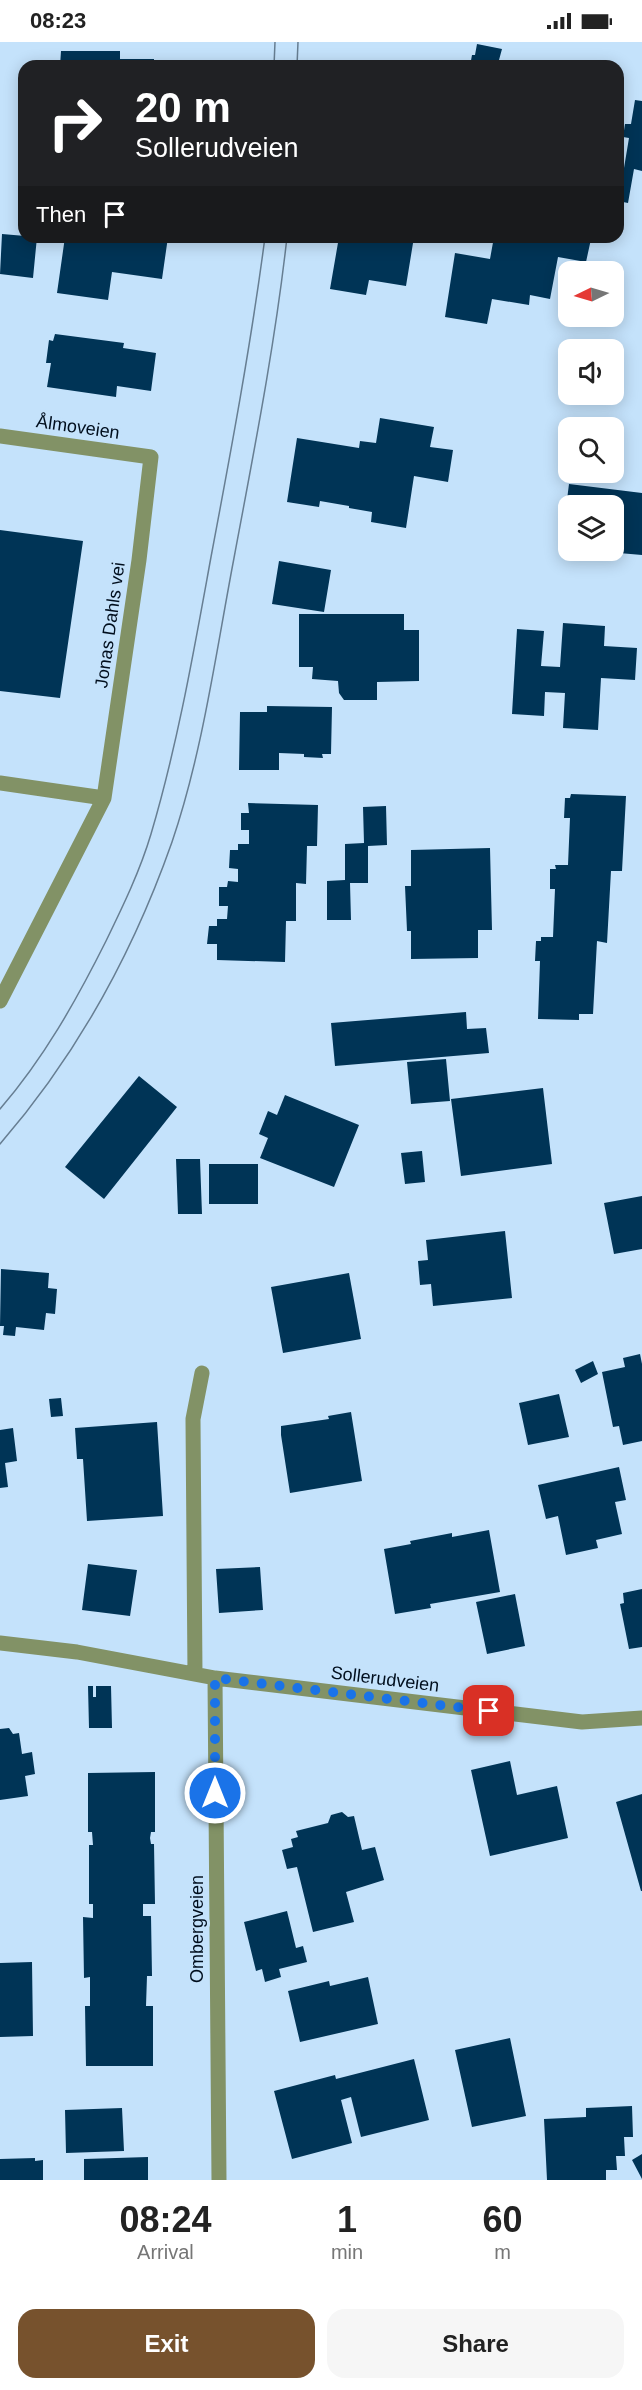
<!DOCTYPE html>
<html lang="en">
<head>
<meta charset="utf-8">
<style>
  :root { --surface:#fff; --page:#f6f6f6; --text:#222; --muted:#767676; --accent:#77522d }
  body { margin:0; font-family:Arial,sans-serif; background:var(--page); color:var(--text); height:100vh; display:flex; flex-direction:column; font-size:22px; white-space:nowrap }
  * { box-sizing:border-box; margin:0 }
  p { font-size:20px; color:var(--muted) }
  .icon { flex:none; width:33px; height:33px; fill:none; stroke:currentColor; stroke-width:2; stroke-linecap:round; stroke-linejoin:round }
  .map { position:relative; height:2138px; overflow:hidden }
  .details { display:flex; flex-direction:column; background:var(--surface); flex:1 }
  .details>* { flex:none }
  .guide { position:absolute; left:18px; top:18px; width:606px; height:183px; border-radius:18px; box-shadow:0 3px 15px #0003; background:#202124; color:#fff; overflow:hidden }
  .needle { width:39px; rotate:265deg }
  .buttons { position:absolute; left:558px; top:219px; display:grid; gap:12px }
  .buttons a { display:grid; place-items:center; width:66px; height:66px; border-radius:12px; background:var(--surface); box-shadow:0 3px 15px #0003; font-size:30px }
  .pin { position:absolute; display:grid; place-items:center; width:51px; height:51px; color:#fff; margin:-26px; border-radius:12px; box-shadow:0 3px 9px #0006 }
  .me { position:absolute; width:66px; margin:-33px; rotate:0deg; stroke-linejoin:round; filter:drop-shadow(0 0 4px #0008) }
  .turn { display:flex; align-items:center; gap:21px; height:126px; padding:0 18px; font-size:27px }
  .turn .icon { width:78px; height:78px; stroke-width:2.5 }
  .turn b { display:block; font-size:42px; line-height:51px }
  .then { display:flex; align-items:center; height:57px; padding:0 18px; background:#0003; gap:12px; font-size:22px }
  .eta { display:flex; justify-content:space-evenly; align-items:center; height:102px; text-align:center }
  .eta b { font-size:36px; font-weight:700; line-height:42px }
  .primary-button { display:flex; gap:12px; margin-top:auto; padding:12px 18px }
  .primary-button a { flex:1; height:69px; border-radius:18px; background:var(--accent); color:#fff; font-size:24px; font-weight:700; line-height:69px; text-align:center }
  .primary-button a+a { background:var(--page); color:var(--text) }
  .status { display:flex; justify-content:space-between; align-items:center; height:42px; padding:0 30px; background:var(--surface); direction:ltr }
  .status svg { height:16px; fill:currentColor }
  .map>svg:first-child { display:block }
  .building { fill:#003456 }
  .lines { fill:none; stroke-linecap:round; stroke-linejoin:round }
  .minor { stroke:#829266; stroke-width:15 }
  .tram { stroke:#677e92; stroke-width:1.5 }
  .route { stroke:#1a73e8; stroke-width:10; stroke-dasharray:0 18 }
  .labels { text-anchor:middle; stroke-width:6; stroke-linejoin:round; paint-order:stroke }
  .street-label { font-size:18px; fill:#000e1d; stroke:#c4e2fb }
</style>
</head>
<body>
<div class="status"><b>08:23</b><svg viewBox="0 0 49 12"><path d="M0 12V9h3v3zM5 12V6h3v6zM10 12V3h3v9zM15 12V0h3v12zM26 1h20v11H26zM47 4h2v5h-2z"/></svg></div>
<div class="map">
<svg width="642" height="2138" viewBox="0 0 642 2138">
  <rect width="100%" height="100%" fill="#c4e2fb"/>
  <!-- building -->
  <path class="building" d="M 477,2 L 502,7 L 499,18 L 527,24 L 470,24 L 472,13 L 475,13 Z
    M 61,9 L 120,9 L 120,17 L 154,17 L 154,24 L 60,24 Z
    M 635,58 L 642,59 L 642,129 L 634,127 L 628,161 L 618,159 L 618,125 L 624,126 L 629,96 L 623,95 L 625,82 L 631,82 Z
    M 2,192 L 37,195 L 33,236 L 0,232 Z
    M 65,195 L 168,195 L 162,237 L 112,230 L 108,258 L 57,251 Z
    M 339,195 L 414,195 L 406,244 L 369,238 L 366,253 L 330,247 Z
    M 494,195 L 605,195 L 605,199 L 591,197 L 586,220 L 558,215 L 550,257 L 530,253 L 529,263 L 492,257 L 487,282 L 445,275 L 455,211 L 490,217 Z
    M 55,292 L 124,301 L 123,306 L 156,311 L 151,349 L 117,344 L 116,355 L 47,345 L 51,321 L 46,321 L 49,298 L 53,299 Z
    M 380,376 L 434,385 L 430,405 L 453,408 L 448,440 L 414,434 L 406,486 L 371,480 L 372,470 L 349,466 L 349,464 L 320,459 L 319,465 L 287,460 L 297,396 L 359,406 L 360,399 L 376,401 Z
    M 569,442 L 642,451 L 642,513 L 619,511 L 618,517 L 596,515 L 597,508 L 614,508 L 614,464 L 568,464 L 568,506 L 561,505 Z
    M 0,488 L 83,499 L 60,656 L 0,649 Z
    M 279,519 L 331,528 L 324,570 L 272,562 Z
    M 299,572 L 404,572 L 404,588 L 419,588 L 419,639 L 377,640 L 377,658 L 344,658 L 339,651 L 338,639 L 312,637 L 313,625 L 299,625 Z
    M 563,581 L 605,584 L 604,604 L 637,606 L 635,638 L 601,636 L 598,688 L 563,686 L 565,651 L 545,650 L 544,674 L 512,672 L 517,587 L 544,589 L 541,624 L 560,625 Z
    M 267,664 L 332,665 L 331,712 L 322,712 L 323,716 L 304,715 L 304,712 L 279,711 L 279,728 L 239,728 L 240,670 L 267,670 Z
    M 571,752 L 626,754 L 622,829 L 611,829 L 607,901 L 597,899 L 593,972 L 579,972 L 579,978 L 538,977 L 540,919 L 535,919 L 536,899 L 541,899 L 541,895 L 553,895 L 555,847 L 550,847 L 550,827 L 556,827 L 555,823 L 568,823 L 570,776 L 564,776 L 565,756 L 570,756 Z
    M 248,761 L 318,763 L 317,804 L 307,804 L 306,842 L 296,841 L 296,879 L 286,879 L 285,920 L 217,918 L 217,902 L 207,902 L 209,884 L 217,884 L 217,877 L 227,877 L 228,864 L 219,864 L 219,845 L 227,845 L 228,839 L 238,840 L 238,827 L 229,826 L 230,808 L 238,808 L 238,802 L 249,802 L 249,788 L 241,788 L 241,771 L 249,771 Z
    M 386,764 L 387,803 L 368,804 L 368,841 L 350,841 L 351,878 L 327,878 L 327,839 L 345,838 L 345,802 L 364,801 L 363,765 Z
    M 490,806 L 492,888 L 478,888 L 478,916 L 411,917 L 411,889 L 407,889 L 405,844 L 411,844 L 411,808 Z
    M 466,970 L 467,987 L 486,986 L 489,1011 L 335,1024 L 331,981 Z
    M 446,1017 L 450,1059 L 411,1062 L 407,1020 Z
    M 139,1034 L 177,1065 L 104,1157 L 65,1125 Z
    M 543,1046 L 552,1122 L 461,1134 L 451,1057 Z
    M 285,1053 L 359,1083 L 334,1145 L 260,1116 L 268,1096 L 259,1092 L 268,1069 L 277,1073 Z
    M 422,1109 L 425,1140 L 405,1142 L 401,1111 Z
    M 176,1117 L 200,1117 L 202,1172 L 178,1172 Z
    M 209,1122 L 258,1122 L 258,1162 L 209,1162 Z
    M 642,1154 L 642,1207 L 614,1212 L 604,1161 Z
    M 505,1189 L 512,1256 L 433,1264 L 431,1242 L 420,1243 L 418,1219 L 428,1218 L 426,1198 Z
    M 1,1227 L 49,1231 L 48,1246 L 57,1247 L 55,1272 L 46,1271 L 44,1288 L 16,1285 L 15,1294 L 3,1293 L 4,1284 L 0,1284 Z
    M 349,1231 L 361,1297 L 283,1311 L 271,1245 Z
    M 640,1312 L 642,1322 L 642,1399 L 623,1403 L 619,1384 L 613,1385 L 602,1330 L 625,1325 L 623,1316 Z
    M 593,1319 L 598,1332 L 581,1341 L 575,1328 Z
    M 559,1352 L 569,1395 L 528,1403 L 519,1361 Z
    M 61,1356 L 63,1374 L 51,1375 L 49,1357 Z
    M 351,1370 L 362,1439 L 290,1451 L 281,1393 L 281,1384 L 329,1377 L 328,1374 Z
    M 157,1380 L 163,1474 L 87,1479 L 83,1417 L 77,1417 L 75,1386 Z
    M 13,1386 L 17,1419 L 5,1421 L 8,1445 L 0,1446 L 0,1388 Z
    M 619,1425 L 626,1458 L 615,1460 L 622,1492 L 596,1498 L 598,1506 L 566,1513 L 558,1474 L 546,1477 L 538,1443 Z
    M 489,1488 L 500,1550 L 430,1562 L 431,1566 L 395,1572 L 384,1507 L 411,1502 L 410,1499 L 452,1491 L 452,1495 Z
    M 88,1522 L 137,1528 L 130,1574 L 82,1568 Z
    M 260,1525 L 263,1568 L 219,1571 L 216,1527 Z
    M 642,1547 L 642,1605 L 629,1607 L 620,1562 L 624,1561 L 623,1551 Z
    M 515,1552 L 525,1604 L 487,1612 L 476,1560 Z
    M 88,1644 L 93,1644 L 93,1655 L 96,1655 L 96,1644 L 111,1644 L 112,1686 L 89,1686 Z
    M 9,1686 L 13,1692 L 19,1691 L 22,1712 L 32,1710 L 35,1732 L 25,1734 L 28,1754 L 0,1758 L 0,1687 Z
    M 510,1719 L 517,1753 L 557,1744 L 568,1796 L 490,1814 L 471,1728 Z
    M 155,1730 L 155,1790 L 151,1790 L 150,1796 L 151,1802 L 154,1802 L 155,1862 L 143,1862 L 143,1874 L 151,1874 L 152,1934 L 147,1934 L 146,1964 L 153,1964 L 153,2024 L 86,2024 L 85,1964 L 90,1964 L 90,1935 L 84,1936 L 83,1875 L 93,1876 L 93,1862 L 89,1862 L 89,1803 L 93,1803 L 92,1790 L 88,1790 L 88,1731 Z
    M 642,1752 L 642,1849 L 641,1849 L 616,1760 Z
    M 342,1770 L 348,1775 L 354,1774 L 362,1808 L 375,1805 L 384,1838 L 346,1850 L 354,1880 L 313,1890 L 297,1825 L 287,1827 L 282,1808 L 293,1805 L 291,1797 L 298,1795 L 296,1789 L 328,1781 L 331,1773 Z
    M 287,1869 L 296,1906 L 303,1904 L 307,1920 L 279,1927 L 281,1935 L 265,1940 L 262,1927 L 256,1929 L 244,1880 Z
    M 32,1920 L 33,1994 L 0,1995 L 0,1921 Z
    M 368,1935 L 378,1982 L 300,2000 L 288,1949 L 329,1939 L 330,1944 Z
    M 510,1996 L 526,2074 L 472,2085 L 455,2008 Z
    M 414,2017 L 429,2078 L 361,2095 L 351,2055 L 341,2058 L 352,2101 L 292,2117 L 274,2049 L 335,2033 L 336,2037 Z
    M 632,2064 L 633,2095 L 624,2095 L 625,2114 L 616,2114 L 617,2128 L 606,2128 L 606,2138 L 547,2138 L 544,2077 L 586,2075 L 586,2066 Z
    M 122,2066 L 124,2109 L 66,2111 L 65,2068 Z
    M 642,2112 L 642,2137 L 632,2118 Z
    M 148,2115 L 148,2138 L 84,2138 L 84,2117 Z
    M 35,2116 L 35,2119 L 43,2118 L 43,2138 L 0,2138 L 0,2117 Z"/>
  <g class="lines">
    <!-- minor -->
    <path class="minor" d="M 0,394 L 151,415 L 139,518 L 104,756 L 0,959
      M 0,741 L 104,756
      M 0,1601 L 77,1610 L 215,1636 L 582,1680 L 642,1676
      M 195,1632 L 193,1377 L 202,1331
      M 215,1636 L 219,2138"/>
    <!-- tram -->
    <path class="tram" d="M 274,24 L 275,0
      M 297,24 L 298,0
      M 0,1067 C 44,1016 76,959 106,899 C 123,864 140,829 151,792 C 178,701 194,608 211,515 C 231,409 251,302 265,195
      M 0,1102 C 77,1013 133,911 172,800 C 203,709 216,610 234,516 C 254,409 275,303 287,195"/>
  </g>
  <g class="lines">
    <!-- route -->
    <path class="route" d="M 215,1751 L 215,1636 L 489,1669"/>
  </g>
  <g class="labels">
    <!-- street labels -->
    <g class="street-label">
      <text transform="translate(78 385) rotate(8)" y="6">Ålmoveien</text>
      <text transform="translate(110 583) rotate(-82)" y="6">Jonas Dahls vei</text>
      <text transform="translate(385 1637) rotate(7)" y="6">Sollerudveien</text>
      <text transform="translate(197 1887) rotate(-90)" y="6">Ombergveien</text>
    </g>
  </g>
</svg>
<div class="buttons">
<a><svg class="needle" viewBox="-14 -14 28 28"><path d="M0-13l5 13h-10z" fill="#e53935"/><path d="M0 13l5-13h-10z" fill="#767676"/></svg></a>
<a><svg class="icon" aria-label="sound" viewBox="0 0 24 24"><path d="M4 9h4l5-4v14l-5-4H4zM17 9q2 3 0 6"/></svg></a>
<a><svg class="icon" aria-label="search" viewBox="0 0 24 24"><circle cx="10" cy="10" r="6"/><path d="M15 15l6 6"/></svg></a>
<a><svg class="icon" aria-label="layers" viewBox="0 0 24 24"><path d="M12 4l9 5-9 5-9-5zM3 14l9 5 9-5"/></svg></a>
</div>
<div class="pin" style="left:489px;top:1669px;background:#d93025"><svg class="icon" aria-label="arrive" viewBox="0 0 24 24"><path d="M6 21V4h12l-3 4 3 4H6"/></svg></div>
<svg class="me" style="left:215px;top:1751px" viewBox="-20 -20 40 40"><circle r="17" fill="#1a73e8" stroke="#fff" stroke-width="3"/><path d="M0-11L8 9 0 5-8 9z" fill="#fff"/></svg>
<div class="guide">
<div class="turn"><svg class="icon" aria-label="right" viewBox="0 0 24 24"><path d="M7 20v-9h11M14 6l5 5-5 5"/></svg><div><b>20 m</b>Sollerudveien</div></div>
<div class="then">Then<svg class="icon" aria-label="arrive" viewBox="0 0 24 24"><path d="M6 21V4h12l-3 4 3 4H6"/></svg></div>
</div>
</div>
<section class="details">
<div class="eta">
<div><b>08:24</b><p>Arrival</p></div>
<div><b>1</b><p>min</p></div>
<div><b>60</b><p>m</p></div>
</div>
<div class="primary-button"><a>Exit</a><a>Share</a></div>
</section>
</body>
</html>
